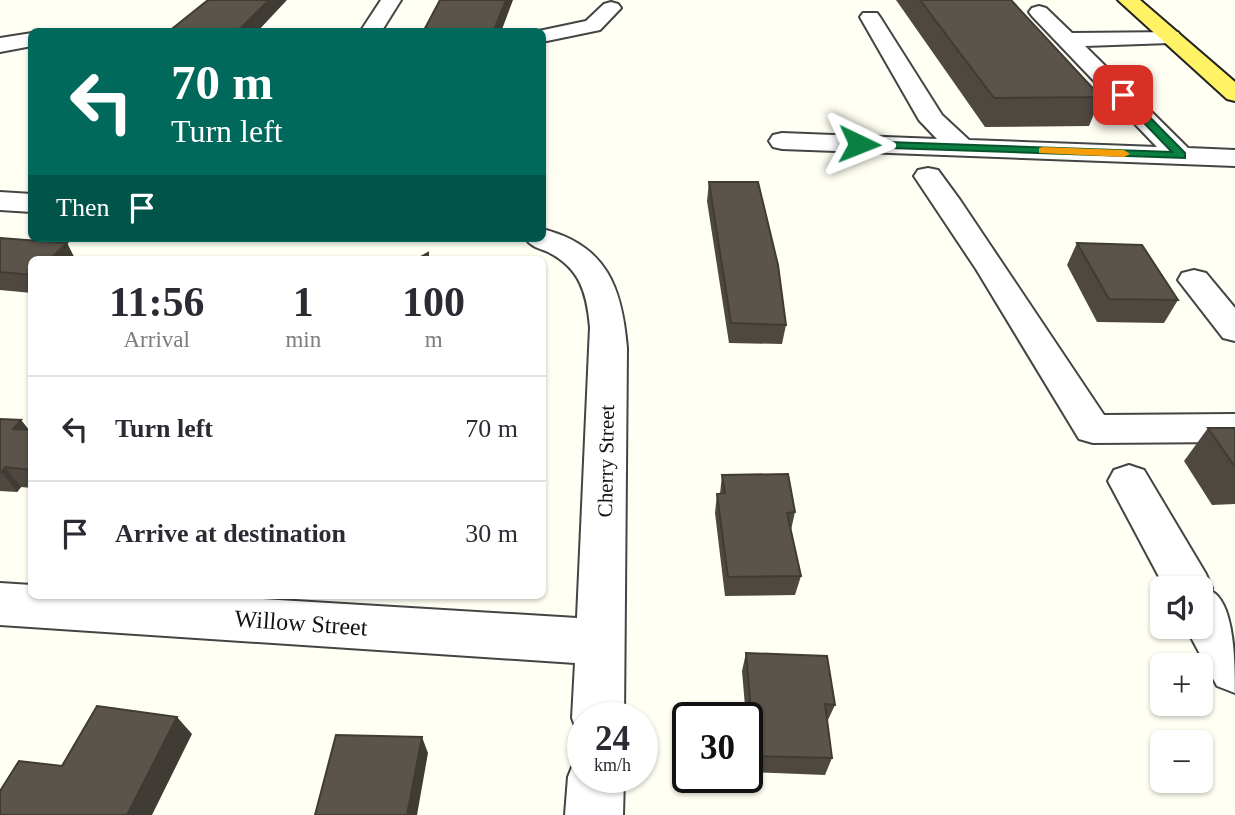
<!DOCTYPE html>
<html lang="en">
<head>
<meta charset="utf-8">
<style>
  :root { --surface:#fff; --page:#f7f7f7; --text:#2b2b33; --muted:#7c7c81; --line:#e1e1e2 }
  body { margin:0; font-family:Georgia,serif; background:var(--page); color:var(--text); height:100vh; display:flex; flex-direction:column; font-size:26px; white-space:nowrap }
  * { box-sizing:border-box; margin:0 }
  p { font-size:23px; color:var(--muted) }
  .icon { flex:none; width:38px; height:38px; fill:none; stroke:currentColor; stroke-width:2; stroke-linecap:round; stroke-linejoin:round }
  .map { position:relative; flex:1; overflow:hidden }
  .sheet { position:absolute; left:28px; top:256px; width:518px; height:343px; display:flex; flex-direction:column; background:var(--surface); border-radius:10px; box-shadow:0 2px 5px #0004 }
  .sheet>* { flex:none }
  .top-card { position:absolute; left:28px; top:28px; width:518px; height:214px; border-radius:10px; box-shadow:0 2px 5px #0004; background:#00695c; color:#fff; overflow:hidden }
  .fabs { position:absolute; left:1150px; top:576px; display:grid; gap:14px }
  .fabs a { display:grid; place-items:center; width:63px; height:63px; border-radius:10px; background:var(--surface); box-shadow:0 2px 5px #0004; font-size:35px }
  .speed { position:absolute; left:567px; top:702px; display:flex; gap:14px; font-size:35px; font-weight:700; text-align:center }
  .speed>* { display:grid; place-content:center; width:91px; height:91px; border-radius:50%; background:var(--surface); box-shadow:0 2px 5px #0004; line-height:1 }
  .speed small { font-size:18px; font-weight:400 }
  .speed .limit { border:4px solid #111; border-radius:10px; background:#fff; color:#111 }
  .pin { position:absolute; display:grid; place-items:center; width:60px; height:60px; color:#fff; margin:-30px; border-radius:14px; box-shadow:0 4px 10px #0006 }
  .me { position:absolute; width:77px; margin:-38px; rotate:92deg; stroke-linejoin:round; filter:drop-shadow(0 0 5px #0008) }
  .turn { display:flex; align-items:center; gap:24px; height:147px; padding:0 28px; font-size:32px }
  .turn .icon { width:91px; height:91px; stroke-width:2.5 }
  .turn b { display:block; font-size:49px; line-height:60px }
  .then { display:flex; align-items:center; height:66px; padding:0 28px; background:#0003; gap:14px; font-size:26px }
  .eta { display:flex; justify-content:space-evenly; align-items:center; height:119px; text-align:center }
  .eta b { font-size:42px; font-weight:800; line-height:49px }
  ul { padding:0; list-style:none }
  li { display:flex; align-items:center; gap:21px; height:105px; padding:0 28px; border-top:2px solid var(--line) }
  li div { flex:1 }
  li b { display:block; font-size:26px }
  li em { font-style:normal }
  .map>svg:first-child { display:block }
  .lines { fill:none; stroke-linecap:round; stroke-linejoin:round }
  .minor-casing { stroke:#444; stroke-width:4 }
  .major-casing { stroke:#222; stroke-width:4 }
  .minor { fill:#fff; fill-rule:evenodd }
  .major { fill:#fff264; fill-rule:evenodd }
  .wall { fill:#4e4840 }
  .shaded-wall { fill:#403b34 }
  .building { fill:#5b544b; stroke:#403b34; stroke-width:2 }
  .route { fill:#0b8043; stroke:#07532c; stroke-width:2 }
  .slow { fill:#f59e0b }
  .labels { text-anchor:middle; stroke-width:7; stroke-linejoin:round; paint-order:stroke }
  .street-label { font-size:21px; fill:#111; stroke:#fff }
  .near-street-label { font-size:24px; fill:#111; stroke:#fff }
</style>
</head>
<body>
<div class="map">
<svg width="1235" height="815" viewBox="0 0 1235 815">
  <rect width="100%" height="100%" fill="#fffff4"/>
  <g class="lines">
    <defs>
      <path id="minor" d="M 381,0 L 401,0 L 381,32 L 360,32 Z
        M 611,2 L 618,4 L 621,8 L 600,30 L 542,42 L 542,32 L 534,32 L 586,21 L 604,4 Z
        M 1039,6 L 1046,8 L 1072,33 L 1178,32 L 1181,37 L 1178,42 L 1170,43 L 1085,46 L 1188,148 L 1235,150 L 1235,166 L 782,149 L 773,147 L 769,141 L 773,135 L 782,133 L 937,139 L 919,120 L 860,17 L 863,13 L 877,13 L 880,17 L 942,115 L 969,140 L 1157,147 L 1032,16 L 1029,12 L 1032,8 Z
        M 32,33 L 32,46 L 0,52 L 0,38 Z
        M 928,168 L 938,170 L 960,200 L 1104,415 L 1235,414 L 1235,442 L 1093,443 L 1079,439 L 976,269 L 914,176 L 918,170 Z
        M 0,192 L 32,194 L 32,212 L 0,210 Z
        M 542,229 C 607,245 622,288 627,348 L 624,718 L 583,718 L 583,738 L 579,736 L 572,718 L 575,663 L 0,625 L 0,583 L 32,585 L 32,595 L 194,595 L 577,618 L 590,327 C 587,293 580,268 548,252 C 539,248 531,247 525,238 L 542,238 Z
        M 1194,270 L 1206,273 L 1235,308 L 1235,341 L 1223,338 L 1178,280 L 1182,273 Z
        M 1129,465 L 1144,470 L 1206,574 L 1212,588 L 1211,591 C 1235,602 1235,666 1235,693 L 1217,686 L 1185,626 L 1200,626 L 1200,588 L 1165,588 L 1108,481 L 1114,470 Z
        M 583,755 L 583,777 L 624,777 L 623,815 L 565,815 L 568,777 L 576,757 Z"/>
      <path id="major" d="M 1118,0 L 1140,0 L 1235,82 L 1235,101 L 1227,99 Z"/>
    </defs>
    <!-- minor casing -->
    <use href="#minor" class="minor-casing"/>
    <!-- major casing -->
    <use href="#major" class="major-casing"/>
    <!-- minor -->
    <use href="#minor" class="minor"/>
    <!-- major -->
    <use href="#major" class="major"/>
  </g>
  <!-- wall -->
  <path class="wall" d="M 896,0 L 1011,0 L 1101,97 L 1089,126 L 985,127 Z
    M 709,182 L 786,325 L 782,344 L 729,343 L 707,201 Z
    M 0,238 L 67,243 L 75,259 L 32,259 L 32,293 L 0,290 Z
    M 1077,243 L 1178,300 L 1164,323 L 1097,322 L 1067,265 Z
    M 0,419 L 21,420 L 29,430 L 32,430 L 32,488 L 21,487 L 17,492 L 0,491 Z
    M 1208,428 L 1235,428 L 1235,504 L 1212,505 L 1184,461 Z
    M 722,475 L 795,512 L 791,530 L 801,576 L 795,595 L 725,596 L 715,513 L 717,494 L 720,494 Z
    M 746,653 L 835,705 L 827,722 L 832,758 L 825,775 L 751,772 L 747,718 L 746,718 L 742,671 Z"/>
  <!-- shaded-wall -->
  <path class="shaded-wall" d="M 269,0 L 287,0 L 257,32 L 237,32 Z
    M 506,0 L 513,0 L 501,32 L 493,32 Z
    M 67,243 L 75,259 L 50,259 Z
    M 21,420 L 32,434 L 13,429 Z
    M 5,467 L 21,487 L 17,492 L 2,472 Z
    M 177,717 L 192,734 L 152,815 L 127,815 Z
    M 422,737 L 428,753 L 417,815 L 407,815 Z"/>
  <!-- building -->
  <path class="building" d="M 208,0 L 269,0 L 237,32 L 168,32 Z
    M 440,0 L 506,0 L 493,32 L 423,32 Z
    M 920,0 L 1011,0 L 1101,97 L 994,98 Z
    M 709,182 L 758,182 L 778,265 L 786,325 L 731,323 Z
    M 0,238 L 67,243 L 50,259 L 32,259 L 32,275 L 0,272 Z
    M 1077,243 L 1142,245 L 1178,300 L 1109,299 Z
    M 428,253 L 428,259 L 417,259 Z
    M 0,419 L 21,420 L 13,429 L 32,430 L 32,470 L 5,467 L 2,472 L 0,472 Z
    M 1208,428 L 1235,428 L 1235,467 Z
    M 788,474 L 795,512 L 787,513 L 801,576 L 728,577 L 717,494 L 725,493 L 722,475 Z
    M 746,653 L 827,656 L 835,705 L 825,704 L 832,758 L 755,756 Z
    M 97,706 L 177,717 L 127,815 L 0,815 L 0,791 L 19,761 L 62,766 Z
    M 336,735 L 422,737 L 407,815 L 315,815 Z"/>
  <!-- route -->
  <path class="route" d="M 1119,93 L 1126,93 L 1185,153 L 1185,158 L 859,147 L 853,144 L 859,141 L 1172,152 L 1119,97 Z"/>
  <!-- slow -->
  <path class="slow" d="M 1043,147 L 1124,150 L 1130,154 L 1124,157 L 1039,153 L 1039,148 Z"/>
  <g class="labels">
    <!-- street labels -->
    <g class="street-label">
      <text transform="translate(606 461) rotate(-89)" y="7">Cherry Street</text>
    </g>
    <!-- near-street labels -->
    <g class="near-street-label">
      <text transform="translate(301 623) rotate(4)" y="8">Willow Street</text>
    </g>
  </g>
</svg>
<div class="fabs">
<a><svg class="icon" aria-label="sound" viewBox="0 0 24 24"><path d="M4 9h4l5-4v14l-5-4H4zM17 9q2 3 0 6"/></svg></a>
<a>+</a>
<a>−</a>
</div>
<div class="speed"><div>24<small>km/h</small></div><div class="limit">30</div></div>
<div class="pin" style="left:1123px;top:95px;background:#d93025"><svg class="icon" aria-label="arrive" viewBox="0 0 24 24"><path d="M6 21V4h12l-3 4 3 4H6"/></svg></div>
<svg class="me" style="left:859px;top:144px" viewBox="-20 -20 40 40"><path d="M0-17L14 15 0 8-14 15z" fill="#0b8043" stroke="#fff" stroke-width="4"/></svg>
<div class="top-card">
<div class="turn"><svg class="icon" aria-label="left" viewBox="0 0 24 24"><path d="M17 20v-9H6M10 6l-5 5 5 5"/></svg><div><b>70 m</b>Turn left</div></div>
<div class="then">Then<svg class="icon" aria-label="arrive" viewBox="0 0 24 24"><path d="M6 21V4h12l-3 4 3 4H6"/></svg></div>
</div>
<section class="sheet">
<div class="eta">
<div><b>11:56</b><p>Arrival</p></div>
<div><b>1</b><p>min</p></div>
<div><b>100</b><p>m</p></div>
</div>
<ul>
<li><svg class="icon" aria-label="left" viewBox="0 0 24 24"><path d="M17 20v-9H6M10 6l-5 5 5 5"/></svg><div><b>Turn left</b></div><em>70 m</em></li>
<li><svg class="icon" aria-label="arrive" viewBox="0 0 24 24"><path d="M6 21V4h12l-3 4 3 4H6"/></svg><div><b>Arrive at destination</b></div><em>30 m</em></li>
</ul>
</section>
</div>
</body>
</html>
